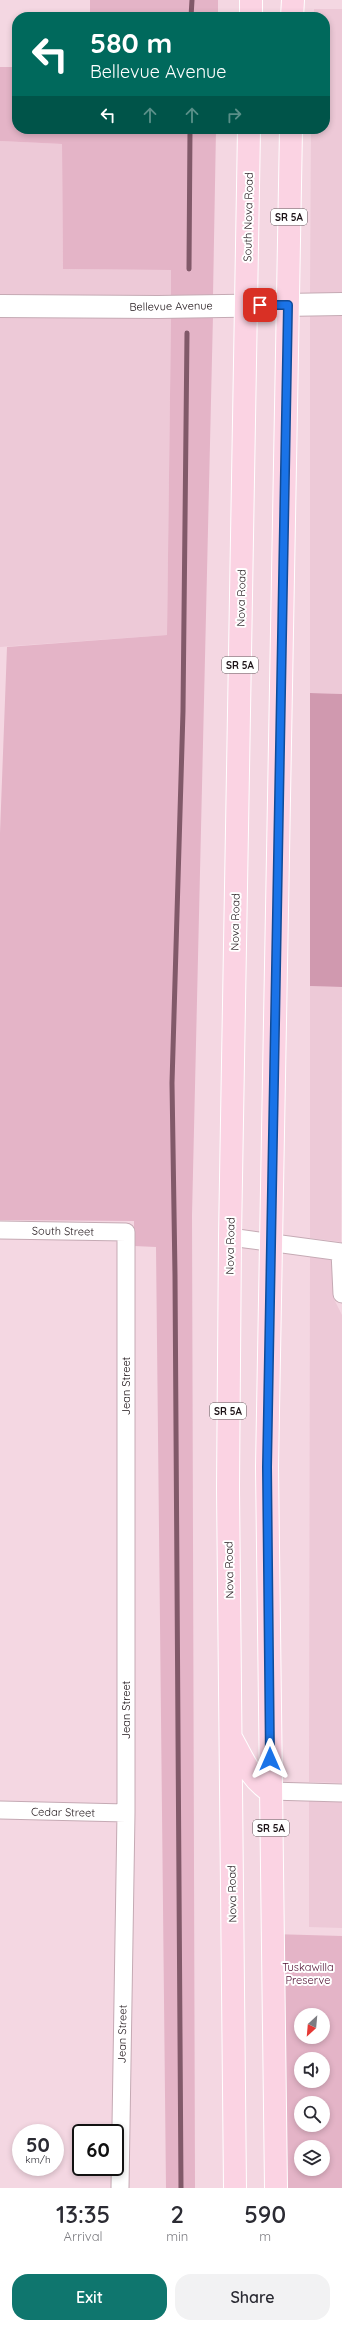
<!DOCTYPE html>
<html lang="en">
<head>
<meta charset="utf-8">
<style>
  :root { --surface:#fff; --page:#f2f2f3; --text:#2b2b33; --muted:#7c7c81; --accent:#0f766e }
  body { margin:0; font-family:Quicksand,sans-serif; background:var(--page); color:var(--text); height:100vh; display:flex; flex-direction:column; font-size:15px; white-space:nowrap }
  * { box-sizing:border-box; margin:0 }
  p { font-size:13px; color:var(--muted) }
  .icon { flex:none; width:22px; height:22px; fill:none; stroke:currentColor; stroke-width:2; stroke-linecap:round; stroke-linejoin:round }
  .map { position:relative; height:2188px; overflow:hidden }
  .drawer { display:flex; flex-direction:column; background:var(--surface); flex:1 }
  .drawer>* { flex:none }
  .guide { position:absolute; left:12px; top:12px; width:318px; height:122px; border-radius:16px; box-shadow:0 2px 6px #0003; background:#00695c; color:#fff; overflow:hidden }
  .needle { width:26px; rotate:206deg }
  .controls { position:absolute; left:294px; top:2008px; display:grid; gap:8px }
  .controls a { display:grid; place-items:center; width:36px; height:36px; border-radius:50%; background:var(--surface); box-shadow:0 2px 6px #0003; font-size:20px }
  .speed { position:absolute; left:12px; top:2124px; display:flex; gap:8px; font-size:20px; font-weight:700; text-align:center }
  .speed>* { display:grid; place-content:center; width:52px; height:52px; border-radius:50%; background:var(--surface); box-shadow:0 2px 6px #0003; line-height:1 }
  .speed small { font-size:10px; font-weight:400 }
  .speed .limit { border:2px solid #111; border-radius:6px; background:#fff; color:#111 }
  .pin { position:absolute; display:grid; place-items:center; width:34px; height:34px; color:#fff; margin:-17px; border-radius:8px; box-shadow:0 2px 6px #0006 }
  .me { position:absolute; width:44px; margin:-22px; rotate:0deg; stroke-linejoin:round; filter:drop-shadow(0 0 3px #0008) }
  .turn { display:flex; align-items:center; gap:14px; height:84px; padding:0 12px; font-size:18px }
  .turn .icon { width:52px; height:52px; stroke-width:2.5 }
  .turn b { display:block; font-size:28px; line-height:34px }
  .lanes { display:flex; align-items:center; height:38px; padding:0 12px; background:#0003; justify-content:center; gap:20px; direction:ltr }
  .lanes .off { opacity:.35 }
  .eta { display:flex; justify-content:space-evenly; align-items:center; height:68px; text-align:center }
  .eta b { font-size:24px; font-weight:600; line-height:28px }
  .cta { display:flex; gap:8px; margin-top:auto; padding:8px 12px }
  .cta a { flex:1; height:46px; border-radius:16px; background:var(--accent); color:#fff; font-size:16px; font-weight:600; line-height:46px; text-align:center }
  .cta a+a { background:var(--page); color:var(--text) }
  .map>svg:first-child { display:block }
  .built { fill:#edc9d7 }
  .green { fill:#e4b4c7; fill-rule:evenodd }
  .forest { fill:#d099af }
  .lines { fill:none; stroke-linecap:round; stroke-linejoin:round }
  .stream { stroke:#815969; stroke-width:5 }
  .street-casing { stroke:#c5aab4; stroke-width:19 }
  .secondary-casing { stroke:#c5aab4; stroke-width:24 }
  .primary-casing { stroke:#fff; stroke-width:24 }
  .street { stroke:#fff; stroke-width:17 }
  .secondary { stroke:#fff; stroke-width:22 }
  .primary { stroke:#fbd3e3; stroke-width:22 }
  .route-casing { stroke:#114b97; stroke-width:10 }
  .route { stroke:#1a73e8; stroke-width:7 }
  .labels { text-anchor:middle; stroke-width:4; stroke-linejoin:round; paint-order:stroke }
  .shield { fill:#fff; stroke:#5f585b; stroke-width:1 }
  .shield-label { font-size:10px; font-weight:bold; fill:#1b1115 }
  .street-label { font-size:11px; fill:#1b1115; stroke:#fff }
  .park-label { font-size:11px; fill:#4e0c2f; stroke:#fff }
</style>
</head>
<body>
<div class="map">
<svg width="342" height="2188" viewBox="0 0 342 2188">
  <rect width="100%" height="100%" fill="#f4d7e2"/>
  <!-- built -->
  <path class="built" d="M 314,9 L 342,9 L 342,295 L 310,295 L 311,129 L 325,129 L 325,17 L 314,17 Z
    M 0,141 L 62,144 L 63,269 L 171,270 L 171,297 L 0,296 Z
    M 310,314 L 342,314 L 342,694 L 310,693 Z
    M 0,315 L 171,316 L 167,635 L 0,647 Z
    M 310,986 L 342,987 L 341,1242 L 310,1238 Z
    M 310,1257 L 332,1260 L 333,1297 L 342,1315 L 342,1783 L 309,1782 Z
    M 309,1801 L 342,1802 L 342,1928 L 309,1927 Z"/>
  <!-- green -->
  <path class="green" d="M 90,0 L 218,0 L 218,17 L 90,17 Z
    M 0,67 L 17,67 L 17,129 L 216,129 L 213,296 L 171,297 L 171,270 L 63,269 L 62,144 L 0,141 Z
    M 213,315 L 192,1215 L 195,2188 L 166,2188 L 156,1247 L 134,1246 L 134,1221 L 0,1220 L 0,833 L 7,647 L 167,635 L 171,316 Z
    M 272,1934 L 342,1936 L 342,2188 L 276,2188 ZM 301,2015 L 323,2015 L 323,2037 L 301,2037 ZM 301,2059 L 323,2059 L 323,2081 L 301,2081 ZM 301,2103 L 323,2103 L 323,2125 L 301,2125 ZM 301,2147 L 323,2147 L 323,2169 L 301,2169 Z"/>
  <!-- forest -->
  <path class="forest" d="M 310,693 L 342,694 L 342,987 L 310,986 Z"/>
  <g class="lines">
    <!-- stream -->
    <path class="stream" d="M 191,17 L 192,0
      M 189,269 L 190,129
      M 181,2188 L 175,1275 L 172,1083 L 183,711 L 187,333"/>
    <defs>
      <path id="street" d="M 0,1230 L 126,1232 L 126,1813 L 120,2188
        M 230,1237 L 342,1252
        M 340,1252 L 342,1294
        M 270,1791 L 342,1793
        M 0,1810 L 126,1813"/>
      <path id="secondary" d="M 0,306 L 158,307 L 342,304"/>
      <path id="primary" d="M 251,17 L 251,0
        M 292,17 L 293,0
        M 233,1741 C 243,1760 251,1779 270,1791
        M 235,2188 L 228,1488 L 230,1237 L 249,129
        M 276,2188 L 267,1467 L 291,129"/>
    </defs>
    <!-- street casing -->
    <use href="#street" class="street-casing"/>
    <!-- secondary casing -->
    <use href="#secondary" class="secondary-casing"/>
    <!-- primary casing -->
    <use href="#primary" class="primary-casing"/>
    <!-- street -->
    <use href="#street" class="street"/>
    <!-- secondary -->
    <use href="#secondary" class="secondary"/>
    <!-- primary -->
    <use href="#primary" class="primary"/>
  </g>
  <g class="lines">
    <defs>
      <path id="route" d="M 260,305 L 288,305 L 267,1467 L 270,1759"/>
    </defs>
    <!-- route casing -->
    <use href="#route" class="route-casing"/>
    <!-- route -->
    <use href="#route" class="route"/>
  </g>
  <g class="labels">
    <!-- shield labels -->
    <g class="shield">
      <rect x="271" y="209" width="36" height="16" rx="3"/>
      <rect x="222" y="657" width="36" height="16" rx="3"/>
      <rect x="210" y="1403" width="36" height="16" rx="3"/>
      <rect x="253" y="1820" width="36" height="16" rx="3"/>
    </g>
    <g class="shield-label">
      <text x="289" y="221">SR 5A</text>
      <text x="240" y="669">SR 5A</text>
      <text x="228" y="1415">SR 5A</text>
      <text x="271" y="1832">SR 5A</text>
    </g>
    <!-- street labels -->
    <g class="street-label">
      <text transform="translate(248 217) rotate(-89)" y="4">South Nova Road</text>
      <text transform="translate(171 306) rotate(-1)" y="4">Bellevue Avenue</text>
      <text transform="translate(241 598) rotate(-89)" y="4">Nova Road</text>
      <text transform="translate(235 922) rotate(-89)" y="4">Nova Road</text>
      <text transform="translate(63 1231) rotate(1)" y="4">South Street</text>
      <text transform="translate(230 1246) rotate(-89)" y="4">Nova Road</text>
      <text transform="translate(126 1386) rotate(-90)" y="4">Jean Street</text>
      <text transform="translate(229 1570) rotate(-91)" y="4">Nova Road</text>
      <text transform="translate(126 1710) rotate(-90)" y="4">Jean Street</text>
      <text transform="translate(63 1812) rotate(1)" y="4">Cedar Street</text>
      <text transform="translate(232 1894) rotate(-91)" y="4">Nova Road</text>
      <text transform="translate(122 2034) rotate(-89)" y="4">Jean Street</text>
    </g>
    <!-- park labels -->
    <g class="park-label">
      <text x="308" y="1971">Tuskawilla<tspan x="308" dy="13">Preserve</tspan></text>
    </g>
  </g>
</svg>
<div class="controls">
<a><svg class="needle" viewBox="-14 -14 28 28"><path d="M0-13l5 13h-10z" fill="#e53935"/><path d="M0 13l5-13h-10z" fill="#7c7c81"/></svg></a>
<a><svg class="icon" aria-label="sound" viewBox="0 0 24 24"><path d="M4 9h4l5-4v14l-5-4H4zM17 9q2 3 0 6"/></svg></a>
<a><svg class="icon" aria-label="search" viewBox="0 0 24 24"><circle cx="10" cy="10" r="6"/><path d="M15 15l6 6"/></svg></a>
<a><svg class="icon" aria-label="layers" viewBox="0 0 24 24"><path d="M12 4l9 5-9 5-9-5zM3 14l9 5 9-5"/></svg></a>
</div>
<div class="speed"><div>50<small>km/h</small></div><div class="limit">60</div></div>
<div class="pin" style="left:260px;top:305px;background:#d93025"><svg class="icon" aria-label="arrive" viewBox="0 0 24 24"><path d="M6 21V4h12l-3 4 3 4H6"/></svg></div>
<svg class="me" style="left:270px;top:1759px" viewBox="-20 -20 40 40"><path d="M0-17L14 15 0 8-14 15z" fill="#1a73e8" stroke="#fff" stroke-width="4"/></svg>
<div class="guide">
<div class="turn"><svg class="icon" aria-label="left" viewBox="0 0 24 24"><path d="M17 20v-9H6M10 6l-5 5 5 5"/></svg><div><b>580 m</b>Bellevue Avenue</div></div>
<div class="lanes"><svg class="icon" aria-label="left" viewBox="0 0 24 24"><path d="M17 20v-9H6M10 6l-5 5 5 5"/></svg><svg class="icon off" aria-label="ahead" viewBox="0 0 24 24"><path d="M12 20V5M6 11l6-6 6 6"/></svg><svg class="icon off" aria-label="ahead" viewBox="0 0 24 24"><path d="M12 20V5M6 11l6-6 6 6"/></svg><svg class="icon off" aria-label="right" viewBox="0 0 24 24"><path d="M7 20v-9h11M14 6l5 5-5 5"/></svg></div>
</div>
</div>
<section class="drawer">
<div class="eta">
<div><b>13:35</b><p>Arrival</p></div>
<div><b>2</b><p>min</p></div>
<div><b>590</b><p>m</p></div>
</div>
<div class="cta"><a>Exit</a><a>Share</a></div>
</section>
</body>
</html>
